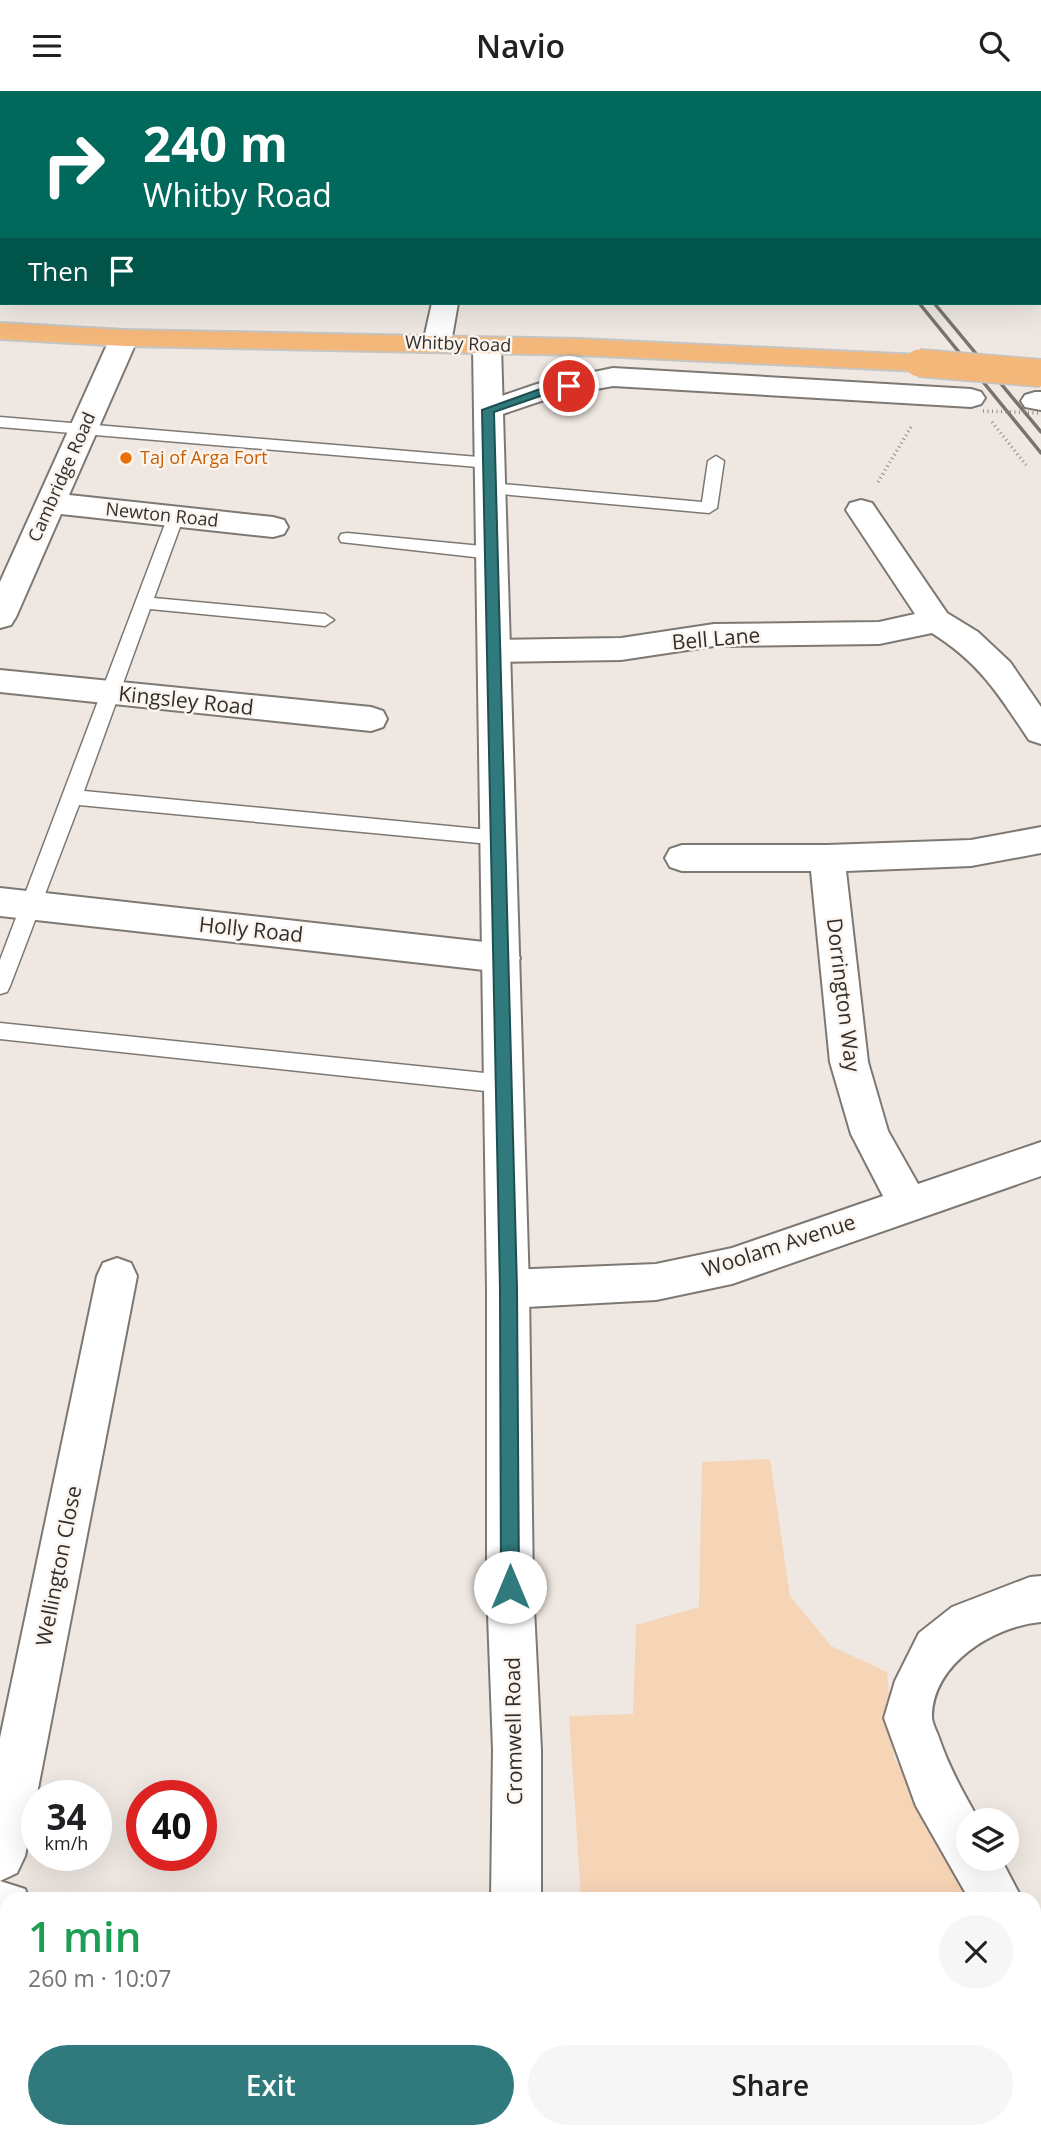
<!DOCTYPE html>
<html lang="en">
<head>
<meta charset="utf-8">
<style>
  :root { --surface:#fff; --page:#f6f6f6; --text:#202124; --muted:#757577; --accent:#307a7d }
  body { margin:0; font-family:"Open Sans",sans-serif; background:var(--page); color:var(--text); height:100vh; display:flex; flex-direction:column; font-size:26px; white-space:nowrap }
  * { box-sizing:border-box; margin:0 }
  p { font-size:23px; color:var(--muted) }
  .icon { flex:none; width:38px; height:38px; fill:none; stroke:currentColor; stroke-width:2; stroke-linecap:round; stroke-linejoin:round }
  .map { position:relative; flex:1; overflow:hidden }
  .panel { position:absolute; left:0px; top:1801px; width:1041px; height:247px; display:flex; flex-direction:column; background:var(--surface); border-radius:21px 21px 0 0; box-shadow:0 7px 28px #0002 }
  .panel>* { flex:none }
  .banner { position:absolute; left:0px; top:0px; width:1041px; height:214px; box-shadow:0 7px 28px #0002; background:#00695c; color:#fff; overflow:hidden }
  .tools { position:absolute; left:956px; top:1717px; display:grid; gap:14px }
  .tools a { display:grid; place-items:center; width:63px; height:63px; border-radius:50%; background:var(--surface); box-shadow:0 7px 28px #0002; font-size:35px }
  .speed { position:absolute; left:21px; top:1689px; display:flex; gap:14px; font-size:35px; font-weight:700; text-align:center }
  .speed>* { display:grid; place-content:center; width:91px; height:91px; border-radius:50%; background:var(--surface); box-shadow:0 7px 28px #0002; line-height:1 }
  .speed small { font-size:18px; font-weight:400 }
  .speed .limit { border:10px solid #d22; background:#fff; color:#111 }
  .pin { position:absolute; display:grid; place-items:center; width:60px; height:60px; color:#fff; margin:-30px; border:4px solid #fff; border-radius:50%; box-shadow:0 2px 7px #0007 }
  .me { position:absolute; width:77px; margin:-38px; rotate:0deg; stroke-linejoin:round; filter:drop-shadow(0 0 5px #0008) }
  .turn { display:flex; align-items:center; gap:24px; height:147px; padding:0 28px; font-size:32px }
  .turn .icon { width:91px; height:91px; stroke-width:2.5 }
  .turn b { display:block; font-size:49px; line-height:60px }
  .then { display:flex; align-items:center; height:66px; padding:0 28px; background:#0003; gap:14px; font-size:26px }
  .round { display:grid; place-items:center; flex:none; width:74px; height:74px; border-radius:37px; background:var(--page) }
  .overview { display:flex; align-items:center; justify-content:space-between; height:119px; padding:0 28px }
  h1 { font-size:42px; font-weight:600; line-height:52px; color:#1e9e55 }
  .button { display:flex; gap:14px; margin-top:auto; padding:14px 28px }
  .button a { flex:1; height:80px; border-radius:42px; background:var(--accent); color:#fff; font-size:28px; font-weight:600; line-height:80px; text-align:center }
  .button a+a { background:var(--page); color:var(--text) }
  header { display:flex; justify-content:space-between; align-items:center; height:91px; padding:0 28px; background:var(--surface); font-size:32px; font-weight:600 }
  .map>svg:first-child { display:block }
  .green { fill:#f6d4b6 }
  .lines { fill:none; stroke-linecap:round; stroke-linejoin:round }
  .service-casing { stroke:#7e7873; stroke-width:3 }
  .minor-casing { stroke:#7e7873; stroke-width:4 }
  .tertiary-casing { stroke:#7e7873; stroke-width:4 }
  .primary-casing { stroke:#c5c5c4; stroke-width:4 }
  .path { stroke:#918c88; stroke-width:3.5; stroke-dasharray:1 3.5; stroke-linecap:butt }
  .service { fill:#fff; fill-rule:evenodd }
  .minor { fill:#fff; fill-rule:evenodd }
  .tertiary { fill:#fff; fill-rule:evenodd }
  .primary { fill:#f4b77a; fill-rule:evenodd }
  .rail { stroke:#777470; stroke-width:3.5 }
  .primary-bridge-casing { stroke:#c5c5c4; stroke-width:30; stroke-linecap:butt }
  .path-bridge { stroke:#918c88; stroke-width:3.5; stroke-dasharray:1 3.5; stroke-linecap:butt }
  .primary-bridge { stroke:#f4b77a; stroke-width:27 }
  .route { fill:#307a7d; stroke:#1f4f51; stroke-width:2 }
  .food-dot { fill:#e8710a; stroke:#fcf5ef; stroke-width:2.5 }
  .labels { text-anchor:middle; stroke-width:5; stroke-linejoin:round; paint-order:stroke }
  .far-street-label { font-size:18px; fill:#312f2d; stroke:#fcf5ef }
  .far-food-label { font-size:18px; fill:#c56008; stroke:#fcf5ef; text-anchor:start }
  .street-label { font-size:21px; fill:#312f2d; stroke:#fcf5ef }
</style>
</head>
<body>
<header><svg class="icon" aria-label="menu" viewBox="0 0 24 24"><path d="M4 6h16M4 12h16M4 18h16"/></svg>Navio<svg class="icon" aria-label="search" viewBox="0 0 24 24"><circle cx="10" cy="10" r="6"/><path d="M15 15l6 6"/></svg></header>
<div class="map">
<svg width="1041" height="2047" viewBox="0 0 1041 2047">
  <rect width="100%" height="100%" fill="#efe8e2"/>
  <!-- green -->
  <path class="green" d="M 770,1368 L 790,1505 L 831,1555 L 887,1581 L 894,1666 L 970,1808 L 581,1808 L 569,1625 L 633,1623 L 636,1534 L 699,1516 L 702,1371 Z"/>
  <g class="lines">
    <defs>
      <path id="service" d="M 363,0 L 375,0 L 375,2 L 363,2 Z
        M 568,0 L 580,0 L 580,2 L 568,2 Z
        M 0,32 L 2,32 L 2,40 L 0,40 Z
        M 0,154 L 2,154 L 2,163 L 0,163 Z
        M 0,326 L 490,367 L 498,372 L 490,377 L 0,336 Z
        M 716,365 L 724,370 L 717,417 L 709,422 L 490,402 L 482,397 L 490,392 L 702,411 L 708,370 Z
        M 176,420 L 184,425 L 154,507 L 325,523 L 334,529 L 325,535 L 150,518 L 84,700 L 500,740 L 507,742 L 509,747 L 507,752 L 500,754 L 79,714 L 10,895 L 7,901 L 0,903 L 0,869 L 168,425 Z
        M 347,442 L 492,456 L 500,462 L 492,468 L 341,451 L 339,447 L 341,443 Z
        M 0,932 L 504,984 L 511,987 L 514,993 L 511,999 L 504,1002 L 0,948 Z"/>
      <path id="minor" d="M 190,0 L 230,0 L 231,2 L 191,2 Z
        M 462,0 L 486,0 L 486,2 L 462,2 Z
        M 939,0 L 964,0 L 965,2 L 940,2 Z
        M 1040,57 L 1041,57 L 1041,72 L 1040,72 Z
        M 0,89 L 2,89 L 2,105 L 0,105 Z
        M 432,212 L 458,212 L 451,252 L 447,258 L 437,260 L 427,258 L 423,252 Z
        M 124,239 L 134,241 L 138,247 L 69,404 L 273,426 L 284,429 L 288,436 L 284,443 L 273,446 L 61,423 L 16,526 L 11,534 L 0,537 L 0,491 L 110,247 L 114,241 Z
        M 613,277 L 971,298 L 981,301 L 985,307 L 981,313 L 971,316 L 613,295 L 553,306 L 488,328 L 478,325 L 474,319 L 478,313 L 537,293 Z
        M 1035,301 L 1041,301 L 1041,319 L 1025,316 L 1021,310 L 1025,304 Z
        M 861,409 L 872,412 L 947,522 L 978,541 L 1010,571 L 1041,616 L 1041,653 L 1029,649 C 999,604 980,572 932,542 L 879,553 L 714,555 L 621,569 L 495,571 L 484,568 L 479,560 L 484,552 L 495,549 L 621,547 L 714,533 L 879,531 L 915,523 L 846,419 L 850,412 Z
        M 0,579 L 371,616 L 383,620 L 387,628 L 383,636 L 371,640 L 0,601 Z
        M 1041,736 L 1041,762 L 971,775 L 846,780 L 868,971 L 888,1040 L 918,1093 L 1041,1051 L 1041,1085 L 732,1193 L 656,1209 L 508,1217 L 493,1211 L 487,1198 L 493,1185 L 508,1179 L 656,1173 L 732,1157 L 883,1105 L 851,1043 L 830,971 L 811,780 L 682,780 L 670,776 L 665,767 L 670,758 L 682,754 L 827,754 L 971,749 Z
        M 0,797 L 502,853 L 515,857 L 520,867 L 515,877 L 502,881 L 0,825 Z
        M 117,1167 L 131,1172 L 137,1185 L 25,1765 L 17,1782 L 0,1790 L 0,1647 L 97,1185 L 103,1172 Z
        M 1041,1485 L 1041,1531 C 994,1535 932,1573 932,1626 C 932,1632 937,1641 939,1647 C 949,1676 963,1702 979,1729 L 968,1729 L 968,1768 L 1001,1768 L 1022,1808 L 969,1808 L 916,1715 L 884,1627 L 895,1590 L 919,1542 L 952,1516 L 1030,1486 Z
        M 1034,1846 L 1041,1849 L 1041,1908 L 1034,1906 Z
        M 500,2040 L 554,2040 L 555,2047 L 501,2047 Z"/>
      <path id="tertiary" d="M 487,247 L 497,249 L 501,255 L 529,1198 L 533,1497 L 541,1659 L 541,1808 L 491,1808 L 493,1659 L 487,1497 L 487,1198 L 473,255 L 477,249 Z
        M 0,1790 L 25,1798 L 29,1808 L 7,1808 L 7,1841 L 0,1840 Z"/>
      <path id="primary" d="M 0,232 L 124,239 L 579,248 L 919,264 L 929,266 L 933,272 L 929,278 L 919,280 L 579,264 L 124,255 L 0,248 Z"/>
    </defs>
    <!-- service casing -->
    <use href="#service" class="service-casing"/>
    <!-- minor casing -->
    <use href="#minor" class="minor-casing"/>
    <!-- tertiary casing -->
    <use href="#tertiary" class="tertiary-casing"/>
    <!-- primary casing -->
    <use href="#primary" class="primary-casing"/>
    <!-- path -->
    <path class="path" d="M 992,331 L 1026,374
      M 878,391 L 911,336"/>
    <!-- service -->
    <use href="#service" class="service"/>
    <!-- minor -->
    <use href="#minor" class="minor"/>
    <!-- tertiary -->
    <use href="#tertiary" class="tertiary"/>
    <!-- primary -->
    <use href="#primary" class="primary"/>
    <!-- rail -->
    <path class="rail" d="M 746,0 L 748,2
      M 919,212 L 1041,362
      M 934,212 L 1041,341"/>
    <defs>
      <path id="primary-bridge" d="M 919,272 L 1041,282"/>
    </defs>
    <!-- primary-bridge casing -->
    <use href="#primary-bridge" class="primary-bridge-casing"/>
    <!-- path-bridge -->
    <path class="path-bridge" d="M 983,320 L 1041,322"/>
    <!-- primary-bridge -->
    <use href="#primary-bridge" class="primary-bridge"/>
  </g>
  <!-- route -->
  <path class="route" d="M 569,291 L 575,295 L 573,297 L 549,302 L 494,321 L 517,1198 L 519,1496 L 517,1503 L 510,1506 L 503,1503 L 501,1496 L 500,1198 L 482,319 L 543,297 Z"/>
  <!-- markers -->
  <circle class="food-dot" cx="126" cy="367" r="7"/>
  <g class="labels">
    <!-- far-street labels -->
    <g class="far-street-label">
      <text transform="translate(458 253) rotate(2)" y="6">Whitby Road</text>
      <text transform="translate(62 386) rotate(-66)" y="6">Cambridge Road</text>
      <text transform="translate(162 424) rotate(6)" y="6">Newton Road</text>
    </g>
    <!-- far-food labels -->
    <g class="far-food-label">
      <text x="140" y="373">Taj of Arga Fort</text>
    </g>
    <!-- street labels -->
    <g class="street-label">
      <text transform="translate(716 548) rotate(-5)" y="7">Bell Lane</text>
      <text transform="translate(186 610) rotate(6)" y="7">Kingsley Road</text>
      <text transform="translate(251 839) rotate(6)" y="7">Holly Road</text>
      <text transform="translate(843 904) rotate(83)" y="7">Dorrington Way</text>
      <text transform="translate(779 1155) rotate(-18)" y="7">Woolam Avenue</text>
      <text transform="translate(59 1475) rotate(-79)" y="7">Wellington Close</text>
      <text transform="translate(514 1640) rotate(-91)" y="7">Cromwell Road</text>
    </g>
  </g>
</svg>
<div class="tools">
<a><svg class="icon" aria-label="layers" viewBox="0 0 24 24"><path d="M12 4l9 5-9 5-9-5zM3 14l9 5 9-5"/></svg></a>
</div>
<div class="speed"><div>34<small>km/h</small></div><div class="limit">40</div></div>
<div class="pin" style="left:569px;top:295px;background:#d93025"><svg class="icon" aria-label="arrive" viewBox="0 0 24 24"><path d="M6 21V4h12l-3 4 3 4H6"/></svg></div>
<svg class="me" style="left:510px;top:1496px" viewBox="-20 -20 40 40"><circle r="19" fill="#fff"/><path d="M0-13L10 11 0 6-10 11z" fill="#307a7d"/></svg>
<div class="banner">
<div class="turn"><svg class="icon" aria-label="right" viewBox="0 0 24 24"><path d="M7 20v-9h11M14 6l5 5-5 5"/></svg><div><b>240 m</b>Whitby Road</div></div>
<div class="then">Then<svg class="icon" aria-label="arrive" viewBox="0 0 24 24"><path d="M6 21V4h12l-3 4 3 4H6"/></svg></div>
</div>
<section class="panel">
<div class="overview"><div><h1>1 min</h1><p>260 m · 10:07</p></div><a class="round"><svg class="icon" aria-label="close" viewBox="0 0 24 24"><path d="M6 6l12 12M18 6L6 18"/></svg></a></div>
<div class="button"><a>Exit</a><a>Share</a></div>
</section>
</div>
</body>
</html>
